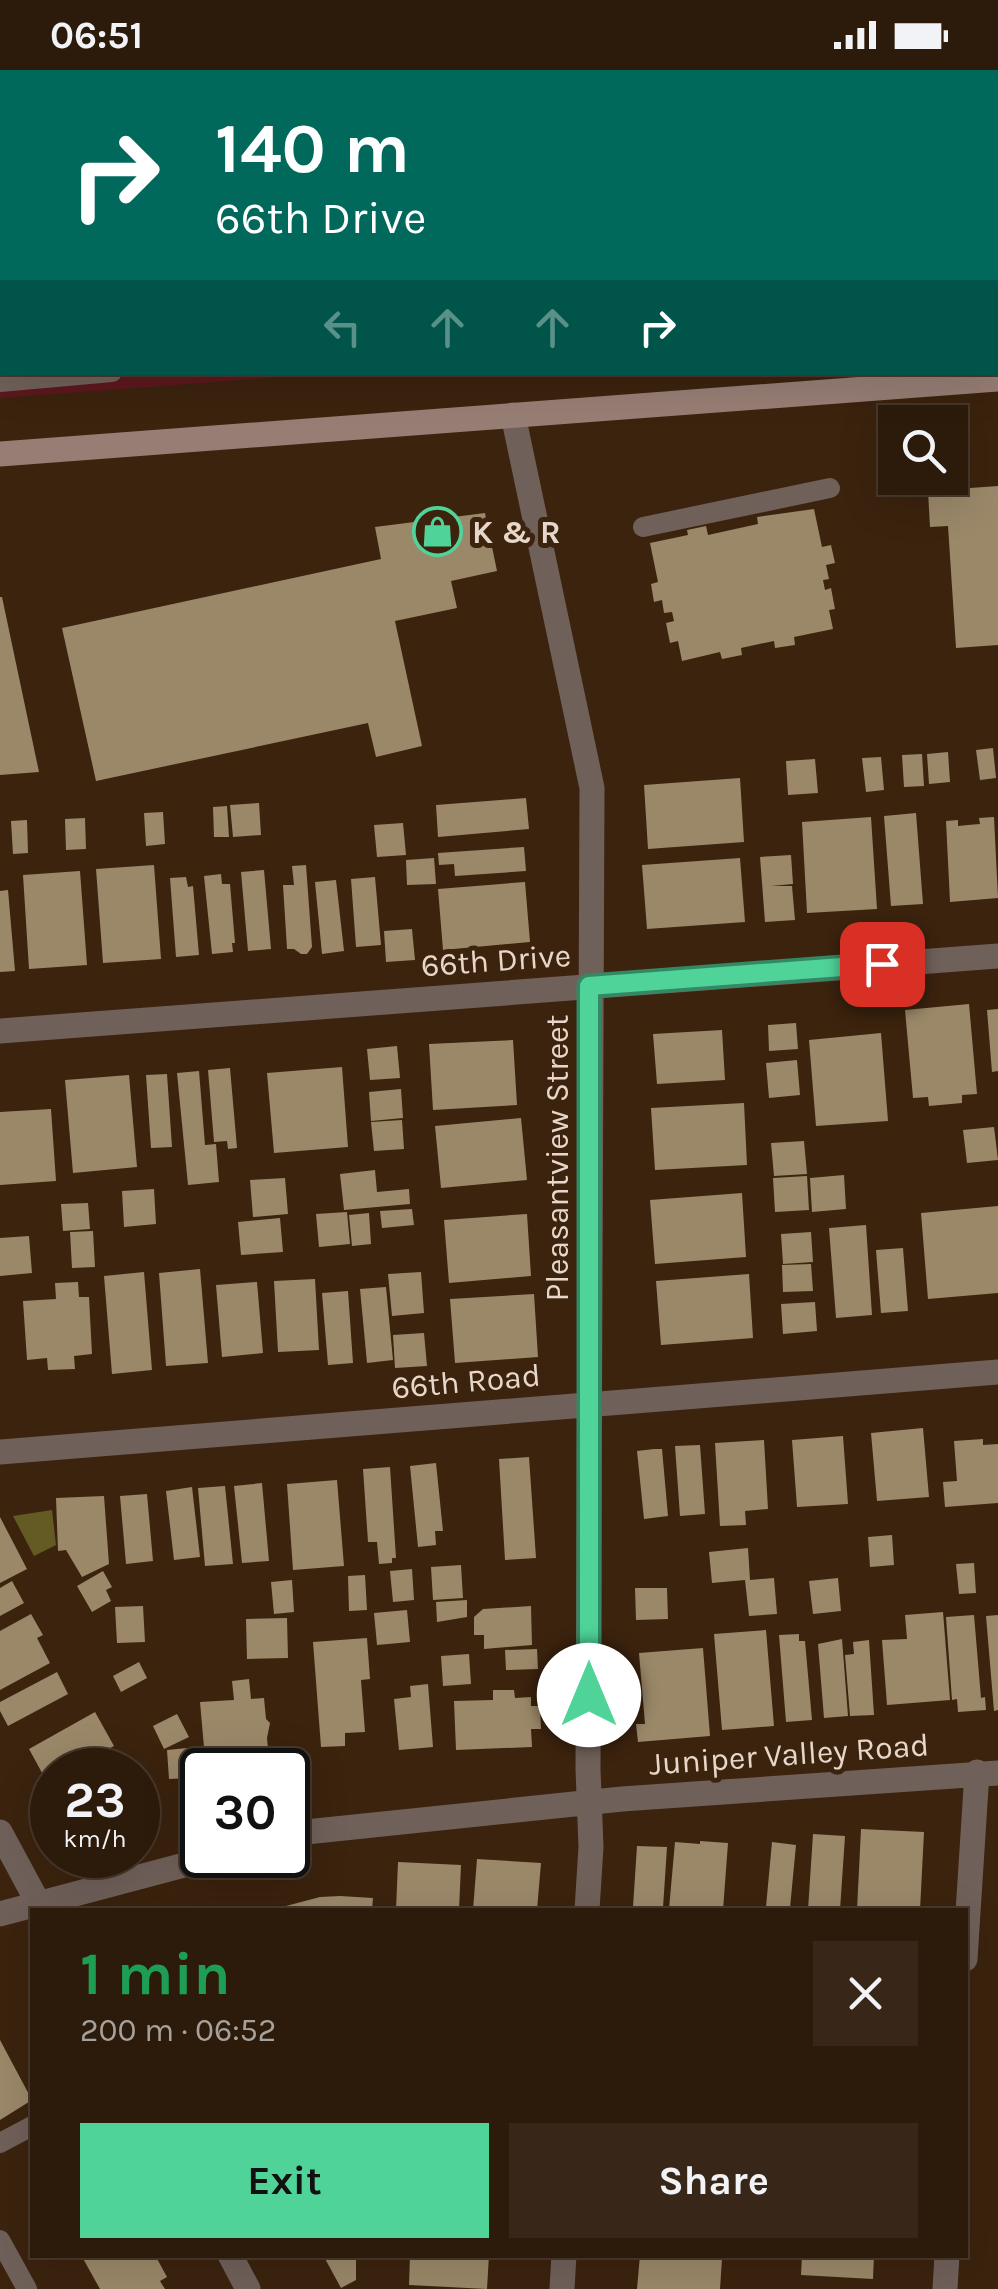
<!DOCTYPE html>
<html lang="en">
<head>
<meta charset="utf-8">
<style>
  :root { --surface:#2c1a0a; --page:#382718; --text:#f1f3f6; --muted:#a6a19c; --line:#48382b; --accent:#4fd399 }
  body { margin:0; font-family:Karla,sans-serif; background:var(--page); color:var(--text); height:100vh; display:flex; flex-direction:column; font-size:38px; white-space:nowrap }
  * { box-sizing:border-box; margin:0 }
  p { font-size:32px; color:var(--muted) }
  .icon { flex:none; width:55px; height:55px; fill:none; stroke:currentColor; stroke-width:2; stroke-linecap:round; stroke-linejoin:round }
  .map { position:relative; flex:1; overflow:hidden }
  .sheet { position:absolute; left:30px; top:1838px; width:938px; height:350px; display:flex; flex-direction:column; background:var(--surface); border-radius:0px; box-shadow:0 10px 40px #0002,0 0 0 2px var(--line) }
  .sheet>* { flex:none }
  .banner { position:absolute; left:0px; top:0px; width:1000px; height:305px; box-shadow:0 10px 40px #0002,0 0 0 2px var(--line); background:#00695c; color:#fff; overflow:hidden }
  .controls { position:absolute; left:878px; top:335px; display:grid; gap:20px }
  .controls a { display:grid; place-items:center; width:90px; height:90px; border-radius:0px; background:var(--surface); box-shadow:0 10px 40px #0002,0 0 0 2px var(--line); font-size:50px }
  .speed { position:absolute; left:30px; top:1678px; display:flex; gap:20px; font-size:50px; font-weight:700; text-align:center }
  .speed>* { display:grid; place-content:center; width:130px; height:130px; border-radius:50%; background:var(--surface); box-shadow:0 10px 40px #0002,0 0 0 2px var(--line); line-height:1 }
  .speed small { font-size:25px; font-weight:400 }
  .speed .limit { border:5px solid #111; border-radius:15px; background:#fff; color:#111 }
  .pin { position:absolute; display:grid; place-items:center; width:85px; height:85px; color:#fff; margin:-42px; border-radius:20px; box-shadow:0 5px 15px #0006 }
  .me { position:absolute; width:110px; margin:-55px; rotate:0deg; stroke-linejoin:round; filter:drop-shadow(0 0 8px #0008) }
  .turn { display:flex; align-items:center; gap:35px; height:210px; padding:0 50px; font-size:45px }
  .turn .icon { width:130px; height:130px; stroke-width:2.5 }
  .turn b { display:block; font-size:70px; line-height:85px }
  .lanes { display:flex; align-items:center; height:95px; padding:0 50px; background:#0003; justify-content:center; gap:50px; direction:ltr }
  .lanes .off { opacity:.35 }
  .round { display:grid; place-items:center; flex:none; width:105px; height:105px; border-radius:0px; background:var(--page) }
  .summary { display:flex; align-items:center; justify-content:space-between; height:170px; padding:0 50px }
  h1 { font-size:60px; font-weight:700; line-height:75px; color:#1e9e55 }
  .primary-button { display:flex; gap:20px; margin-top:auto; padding:20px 50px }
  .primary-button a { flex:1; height:115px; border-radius:0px; background:var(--accent); color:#111; font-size:40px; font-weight:700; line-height:115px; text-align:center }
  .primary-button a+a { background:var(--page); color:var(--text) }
  .status { display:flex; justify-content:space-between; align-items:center; height:70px; padding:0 50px; background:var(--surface); direction:ltr }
  .status svg { height:28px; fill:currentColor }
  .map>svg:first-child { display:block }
  .green { fill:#5c181d }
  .water { fill:#635b23 }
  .building { fill:#9b8869 }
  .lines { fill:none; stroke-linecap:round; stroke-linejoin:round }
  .service { stroke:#70605a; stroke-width:20 }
  .minor { stroke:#70605a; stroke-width:25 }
  .secondary { stroke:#977e75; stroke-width:25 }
  .route-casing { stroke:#338963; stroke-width:25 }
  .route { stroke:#4fd399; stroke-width:18 }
  .labels { text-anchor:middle; stroke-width:10; stroke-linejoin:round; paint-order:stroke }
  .poi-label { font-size:32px; font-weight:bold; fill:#e7d7ca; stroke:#3b230e; text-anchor:start }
  .street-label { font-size:32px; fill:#e7d7ca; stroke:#3b230e }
</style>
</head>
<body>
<div class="status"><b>06:51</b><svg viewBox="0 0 49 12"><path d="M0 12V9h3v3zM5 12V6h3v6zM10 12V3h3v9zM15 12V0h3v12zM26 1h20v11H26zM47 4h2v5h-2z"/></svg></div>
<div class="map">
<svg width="998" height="2219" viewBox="0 0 998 2219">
  <rect width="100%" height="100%" fill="#3b230e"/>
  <!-- green -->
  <path class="green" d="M 0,0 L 998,0 L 998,252 L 998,2 L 2,2 L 2,302 L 336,303 L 0,328 Z"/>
  <!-- water -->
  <path class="water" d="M 52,1440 L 56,1475 L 34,1486 L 13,1446 Z"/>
  <!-- building -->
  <path class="building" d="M 998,416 L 998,575 L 956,578 L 948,456 L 930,457 L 928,421 Z
    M 814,439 L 822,477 L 831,475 L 835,493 L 826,495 L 829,509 L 823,510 L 825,520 L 831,518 L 835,539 L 829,540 L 833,559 L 794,567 L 795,575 L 775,578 L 774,571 L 741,578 L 742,585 L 722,589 L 720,582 L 682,591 L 678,571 L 670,573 L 666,553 L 674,551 L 672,542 L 664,543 L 662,530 L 654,532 L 651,514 L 658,512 L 650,473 L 688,465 L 687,460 L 706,456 L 708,465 L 758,454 L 757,447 Z
    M 485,443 L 497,501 L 451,511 L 457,538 L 395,551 L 422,676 L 376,687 L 368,653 L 96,711 L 62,558 L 381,489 L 375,457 Z
    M 0,527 L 2,527 L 39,702 L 0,705 Z
    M 993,678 L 996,708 L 980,710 L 976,680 Z
    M 948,682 L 950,712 L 929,714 L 927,684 Z
    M 922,684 L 924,716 L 904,717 L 902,685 Z
    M 881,687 L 884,720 L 866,722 L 862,688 Z
    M 815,689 L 818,723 L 788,725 L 786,691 Z
    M 740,708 L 744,772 L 648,779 L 644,715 Z
    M 526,728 L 529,759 L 438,767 L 436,735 Z
    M 259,733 L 261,765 L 233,767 L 230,735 Z
    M 227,736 L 229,767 L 214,767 L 213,737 Z
    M 163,742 L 165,774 L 146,776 L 144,743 Z
    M 916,743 L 923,834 L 891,836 L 884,746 Z
    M 871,747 L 877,839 L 807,843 L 802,752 Z
    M 994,747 L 998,828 L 950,832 L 946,751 L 958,750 L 958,756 L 968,755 L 980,754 L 979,748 Z
    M 85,748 L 86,779 L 66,780 L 65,749 Z
    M 27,750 L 28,783 L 13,784 L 11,751 Z
    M 403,753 L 406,785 L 377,787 L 374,755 Z
    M 524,777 L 526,801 L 455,806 L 454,794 L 439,795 L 438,783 Z
    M 791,785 L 793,814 L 771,816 L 792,816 L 795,850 L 765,852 L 760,787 Z
    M 434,788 L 436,814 L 407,815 L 406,790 Z
    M 740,788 L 745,852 L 647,859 L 642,795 Z
    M 154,795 L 161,889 L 103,893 L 96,799 Z
    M 306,795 L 312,877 L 307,884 L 301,884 L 294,879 L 287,879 L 283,815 L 294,815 L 292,796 Z
    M 264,800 L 271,879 L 248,881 L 241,802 Z
    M 80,801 L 87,895 L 29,899 L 23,805 Z
    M 221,804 L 222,814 L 230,814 L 235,873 L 232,873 L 233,882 L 212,884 L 204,806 Z
    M 186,807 L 188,817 L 193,816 L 199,885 L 176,887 L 170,808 Z
    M 375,807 L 381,875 L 356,877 L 351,809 Z
    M 336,810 L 344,881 L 322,884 L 315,812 Z
    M 525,812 L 530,872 L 443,880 L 438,819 Z
    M 8,820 L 15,901 L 0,902 L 0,821 Z
    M 412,859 L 415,890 L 386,892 L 384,861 Z
    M 969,934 L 977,1024 L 962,1025 L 962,1033 L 929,1036 L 928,1027 L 913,1028 L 905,940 Z
    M 998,939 L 998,1001 L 992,1002 L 987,940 Z
    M 796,953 L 798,979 L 769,981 L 768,955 Z
    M 722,960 L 725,1010 L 657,1014 L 653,964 Z
    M 881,963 L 888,1051 L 816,1056 L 809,970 Z
    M 513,970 L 517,1035 L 433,1040 L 429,974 Z
    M 397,976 L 400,1008 L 370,1010 L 367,979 Z
    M 797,990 L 800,1025 L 769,1028 L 766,993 Z
    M 342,997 L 348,1077 L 274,1083 L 267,1003 Z
    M 230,998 L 237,1078 L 228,1079 L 227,1071 L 214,1072 L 208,1000 Z
    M 199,1001 L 205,1075 L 216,1074 L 219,1112 L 188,1115 L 177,1003 Z
    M 167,1004 L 172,1077 L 151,1078 L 146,1005 Z
    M 129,1005 L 137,1097 L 73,1103 L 65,1010 Z
    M 401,1019 L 403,1048 L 371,1051 L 369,1022 Z
    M 744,1033 L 747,1095 L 655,1100 L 651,1038 Z
    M 51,1039 L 56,1111 L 0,1115 L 0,1042 Z
    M 521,1048 L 527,1110 L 441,1118 L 435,1056 Z
    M 402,1050 L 404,1079 L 374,1081 L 371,1052 Z
    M 994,1057 L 998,1090 L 967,1093 L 963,1060 Z
    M 804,1071 L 807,1104 L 774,1106 L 771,1073 Z
    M 375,1100 L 377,1122 L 409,1119 L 410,1134 L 344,1140 L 340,1104 Z
    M 844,1105 L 846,1139 L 812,1142 L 810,1108 Z
    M 807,1106 L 809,1140 L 775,1142 L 773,1108 Z
    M 285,1108 L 288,1144 L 253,1147 L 250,1110 Z
    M 154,1119 L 156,1154 L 124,1157 L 122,1121 Z
    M 742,1123 L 746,1187 L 655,1194 L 650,1130 Z
    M 88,1133 L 90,1159 L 63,1161 L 61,1134 Z
    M 998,1136 L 998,1223 L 928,1229 L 921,1143 Z
    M 412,1139 L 414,1155 L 382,1158 L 380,1141 Z
    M 347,1142 L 350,1174 L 319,1177 L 316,1144 Z
    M 369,1143 L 371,1174 L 352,1176 L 349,1145 Z
    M 527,1144 L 531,1206 L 449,1213 L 444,1150 Z
    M 280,1148 L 283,1182 L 241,1185 L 238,1152 Z
    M 866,1155 L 872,1245 L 836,1248 L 829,1158 Z
    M 93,1161 L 95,1197 L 72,1198 L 70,1162 Z
    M 811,1162 L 813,1192 L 783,1194 L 781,1164 Z
    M 29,1166 L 32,1203 L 0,1206 L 0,1168 Z
    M 903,1178 L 908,1241 L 881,1243 L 876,1180 Z
    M 811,1194 L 813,1221 L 783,1222 L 782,1195 Z
    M 200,1199 L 208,1293 L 166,1296 L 159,1203 Z
    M 144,1202 L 152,1300 L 112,1304 L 104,1206 Z
    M 421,1202 L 424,1243 L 392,1246 L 388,1204 Z
    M 749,1204 L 753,1268 L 661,1275 L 656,1211 Z
    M 315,1209 L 319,1280 L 278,1282 L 274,1211 Z
    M 78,1212 L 79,1227 L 89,1227 L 92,1284 L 74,1286 L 75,1299 L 48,1300 L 47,1288 L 27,1290 L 23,1231 L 56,1229 L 55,1213 Z
    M 257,1212 L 263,1283 L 222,1287 L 216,1215 Z
    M 386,1217 L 393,1290 L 367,1293 L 360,1219 Z
    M 348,1221 L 353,1293 L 328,1295 L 322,1223 Z
    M 534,1224 L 538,1287 L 455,1293 L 450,1229 Z
    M 815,1232 L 817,1261 L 783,1264 L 781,1234 Z
    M 424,1263 L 427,1296 L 395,1298 L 393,1265 Z
    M 923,1358 L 929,1427 L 877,1431 L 871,1363 Z
    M 843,1366 L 848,1434 L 797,1437 L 792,1370 Z
    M 983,1369 L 983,1375 L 998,1374 L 998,1433 L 945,1437 L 943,1412 L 957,1411 L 954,1371 Z
    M 764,1370 L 768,1439 L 745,1441 L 746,1455 L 720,1456 L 715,1373 Z
    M 700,1375 L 705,1444 L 680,1446 L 675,1376 Z
    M 654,1379 L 662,1379 L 668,1446 L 644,1449 L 637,1381 Z
    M 529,1387 L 536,1488 L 505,1490 L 499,1389 Z
    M 436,1393 L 443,1461 L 435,1461 L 436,1475 L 418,1477 L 410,1396 Z
    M 390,1397 L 396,1488 L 392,1488 L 392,1493 L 379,1494 L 377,1472 L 368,1472 L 363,1399 Z
    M 337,1410 L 344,1496 L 293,1500 L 287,1414 Z
    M 262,1413 L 269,1491 L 242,1493 L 234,1416 Z
    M 225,1416 L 233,1494 L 205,1496 L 198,1418 Z
    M 192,1417 L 200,1487 L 174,1490 L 166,1421 Z
    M 147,1424 L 153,1491 L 126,1494 L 120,1426 Z
    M 104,1426 L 109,1494 L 82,1507 L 66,1480 L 58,1481 L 56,1428 Z
    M 0,1447 L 27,1499 L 0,1513 Z
    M 892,1465 L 894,1495 L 870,1497 L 868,1467 Z
    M 748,1478 L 750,1510 L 774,1508 L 777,1544 L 749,1546 L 745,1510 L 712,1513 L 709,1482 Z
    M 974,1493 L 976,1523 L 959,1524 L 956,1494 Z
    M 461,1495 L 463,1528 L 433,1530 L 431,1497 Z
    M 412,1499 L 414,1530 L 393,1532 L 390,1501 Z
    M 103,1501 L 112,1517 L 106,1520 L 111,1531 L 92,1542 L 77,1516 Z
    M 365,1505 L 367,1540 L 349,1541 L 348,1506 Z
    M 838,1508 L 841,1541 L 813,1544 L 809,1511 Z
    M 292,1510 L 294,1542 L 274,1544 L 271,1512 Z
    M 12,1511 L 24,1533 L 0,1546 L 0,1518 Z
    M 635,1518 L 667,1518 L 668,1549 L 636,1550 Z
    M 467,1530 L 467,1547 L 437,1552 L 436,1532 Z
    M 143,1536 L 145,1572 L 117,1573 L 115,1537 Z
    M 531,1536 L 532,1575 L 484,1579 L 484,1565 L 474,1565 L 474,1547 L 483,1539 Z
    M 407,1540 L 410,1572 L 377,1575 L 374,1543 Z
    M 943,1542 L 950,1630 L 887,1635 L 882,1570 L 907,1569 L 905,1545 Z
    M 31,1544 L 43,1565 L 37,1568 L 50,1593 L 0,1620 L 0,1561 Z
    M 974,1545 L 981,1628 L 985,1627 L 986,1640 L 958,1642 L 957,1629 L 952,1630 L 946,1547 Z
    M 998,1545 L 998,1640 L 994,1641 L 986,1546 Z
    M 287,1548 L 288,1588 L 247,1589 L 246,1549 Z
    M 766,1560 L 774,1656 L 722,1660 L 714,1564 Z
    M 799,1564 L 799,1571 L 805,1571 L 812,1650 L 786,1652 L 779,1565 Z
    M 367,1568 L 370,1609 L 361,1610 L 365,1662 L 345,1663 L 345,1676 L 321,1677 L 313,1572 Z
    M 842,1569 L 848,1646 L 824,1648 L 818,1574 Z
    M 869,1570 L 874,1645 L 850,1646 L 845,1585 L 854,1584 L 853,1572 Z
    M 703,1578 L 710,1666 L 638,1672 L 636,1654 L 645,1654 L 639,1583 Z
    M 537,1579 L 538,1599 L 506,1600 L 505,1580 Z
    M 469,1584 L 471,1614 L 443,1616 L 441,1586 Z
    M 139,1592 L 147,1608 L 121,1622 L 113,1606 Z
    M 57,1602 L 68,1624 L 8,1656 L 0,1641 L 0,1632 Z
    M 249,1609 L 251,1629 L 264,1628 L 266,1649 L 270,1653 L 267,1668 L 270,1700 L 206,1700 L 200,1632 L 234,1630 L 232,1611 Z
    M 428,1614 L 433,1677 L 399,1680 L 394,1629 L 411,1627 L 410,1616 Z
    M 493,1620 L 514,1620 L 515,1628 L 531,1627 L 531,1636 L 540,1636 L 541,1659 L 531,1659 L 532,1677 L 456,1680 L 454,1631 L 493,1630 Z
    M 95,1642 L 114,1676 L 92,1687 L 98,1698 L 95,1700 L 52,1700 L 52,1721 L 29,1679 Z
    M 177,1644 L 189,1667 L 164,1679 L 153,1656 Z
    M 187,1678 L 189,1708 L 169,1709 L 167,1680 Z
    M 861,1759 L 924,1762 L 920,1840 L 857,1840 Z
    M 813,1764 L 845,1766 L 840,1840 L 808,1840 Z
    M 700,1771 L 728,1773 L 723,1840 L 669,1839 L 675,1772 L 700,1774 Z
    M 772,1772 L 796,1775 L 790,1838 L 766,1837 Z
    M 637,1776 L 667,1777 L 663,1838 L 633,1837 Z
    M 477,1789 L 541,1793 L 537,1840 L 473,1840 Z
    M 398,1792 L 461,1795 L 459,1840 L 396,1840 Z
    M 340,1826 L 373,1828 L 372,1840 L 288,1840 L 286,1836 L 320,1827 Z
    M 0,1970 L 32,2030 L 0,2050 Z
    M 81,2185 L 155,2185 L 167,2207 L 160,2211 L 165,2219 L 100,2219 Z
    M 323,2185 L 356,2185 L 356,2210 L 341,2218 Z
    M 410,2185 L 489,2185 L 487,2219 L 409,2215 Z
    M 640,2185 L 722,2189 L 720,2219 L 637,2219 Z
    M 802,2185 L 874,2185 L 873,2209 L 801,2205 Z"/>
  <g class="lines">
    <!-- service -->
    <path class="service" d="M 572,0 L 574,2
      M 0,212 L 2,221
      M 0,312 L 112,302
      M 643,457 L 830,418
      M 0,2073 L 32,2056
      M 0,2170 L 27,2219"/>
    <!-- minor -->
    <path class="minor" d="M 513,345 L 592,718 L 588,1699 L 591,1777 L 587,1840
      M 0,961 L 998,886
      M 0,1382 L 998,1302
      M 0,1762 L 42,1840
      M 288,1767 L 306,1762 L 622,1729 L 998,1703
      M 0,1844 L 222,1785
      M 965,1889 L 977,1702
      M 230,2185 L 248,2219
      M 562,2219 L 564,2185
      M 945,2219 L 947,2185"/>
    <!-- secondary -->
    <path class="secondary" d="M 0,384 L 998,309"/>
  </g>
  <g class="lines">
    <defs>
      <path id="route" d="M 589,1625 L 589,916 L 882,894"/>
    </defs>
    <!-- route casing -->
    <use href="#route" class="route-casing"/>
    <!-- route -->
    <use href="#route" class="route"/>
  </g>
  <!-- icons -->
  <defs>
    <symbol id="shop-ring" viewBox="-11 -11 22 22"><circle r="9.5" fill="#3b230e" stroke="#4fd399" stroke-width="1.5"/><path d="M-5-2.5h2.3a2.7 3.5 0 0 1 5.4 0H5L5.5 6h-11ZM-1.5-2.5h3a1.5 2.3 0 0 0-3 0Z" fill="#4fd399"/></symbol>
  </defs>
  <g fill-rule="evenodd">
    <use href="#shop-ring" x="410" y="434" width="55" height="55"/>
  </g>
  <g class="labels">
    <!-- poi labels -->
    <g class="poi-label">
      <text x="472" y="473">K &amp; R</text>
    </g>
    <!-- street labels -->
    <g class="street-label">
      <text transform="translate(496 890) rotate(-4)" y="11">66th Drive</text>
      <text transform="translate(557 1088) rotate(-90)" y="11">Pleasantview Street</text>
      <text transform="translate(466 1311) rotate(-5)" y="11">66th Road</text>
      <text transform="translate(789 1684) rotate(-4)" y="11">Juniper Valley Road</text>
    </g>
  </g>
</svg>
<div class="controls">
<a><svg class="icon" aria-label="search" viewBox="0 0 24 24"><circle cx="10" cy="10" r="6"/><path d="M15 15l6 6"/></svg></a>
</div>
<div class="speed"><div>23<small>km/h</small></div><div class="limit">30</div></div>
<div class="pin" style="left:882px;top:894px;background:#d93025"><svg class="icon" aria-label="arrive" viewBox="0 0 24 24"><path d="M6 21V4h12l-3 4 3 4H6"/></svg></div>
<svg class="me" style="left:589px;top:1625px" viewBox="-20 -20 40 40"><circle r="19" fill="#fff"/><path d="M0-13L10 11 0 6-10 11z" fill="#4fd399"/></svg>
<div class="banner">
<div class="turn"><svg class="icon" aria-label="right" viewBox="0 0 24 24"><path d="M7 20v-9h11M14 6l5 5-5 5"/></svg><div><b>140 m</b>66th Drive</div></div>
<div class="lanes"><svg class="icon off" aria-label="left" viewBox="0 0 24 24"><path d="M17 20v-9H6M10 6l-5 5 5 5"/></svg><svg class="icon off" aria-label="ahead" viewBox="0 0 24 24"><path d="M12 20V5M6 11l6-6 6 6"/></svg><svg class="icon off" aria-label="ahead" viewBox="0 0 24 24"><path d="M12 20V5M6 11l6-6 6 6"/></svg><svg class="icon" aria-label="right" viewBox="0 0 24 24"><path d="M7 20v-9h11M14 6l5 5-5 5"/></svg></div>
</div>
<section class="sheet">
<div class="summary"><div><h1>1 min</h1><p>200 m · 06:52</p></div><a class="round"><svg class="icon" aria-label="close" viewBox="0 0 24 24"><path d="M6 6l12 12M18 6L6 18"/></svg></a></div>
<div class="primary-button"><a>Exit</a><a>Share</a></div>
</section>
</div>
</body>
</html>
